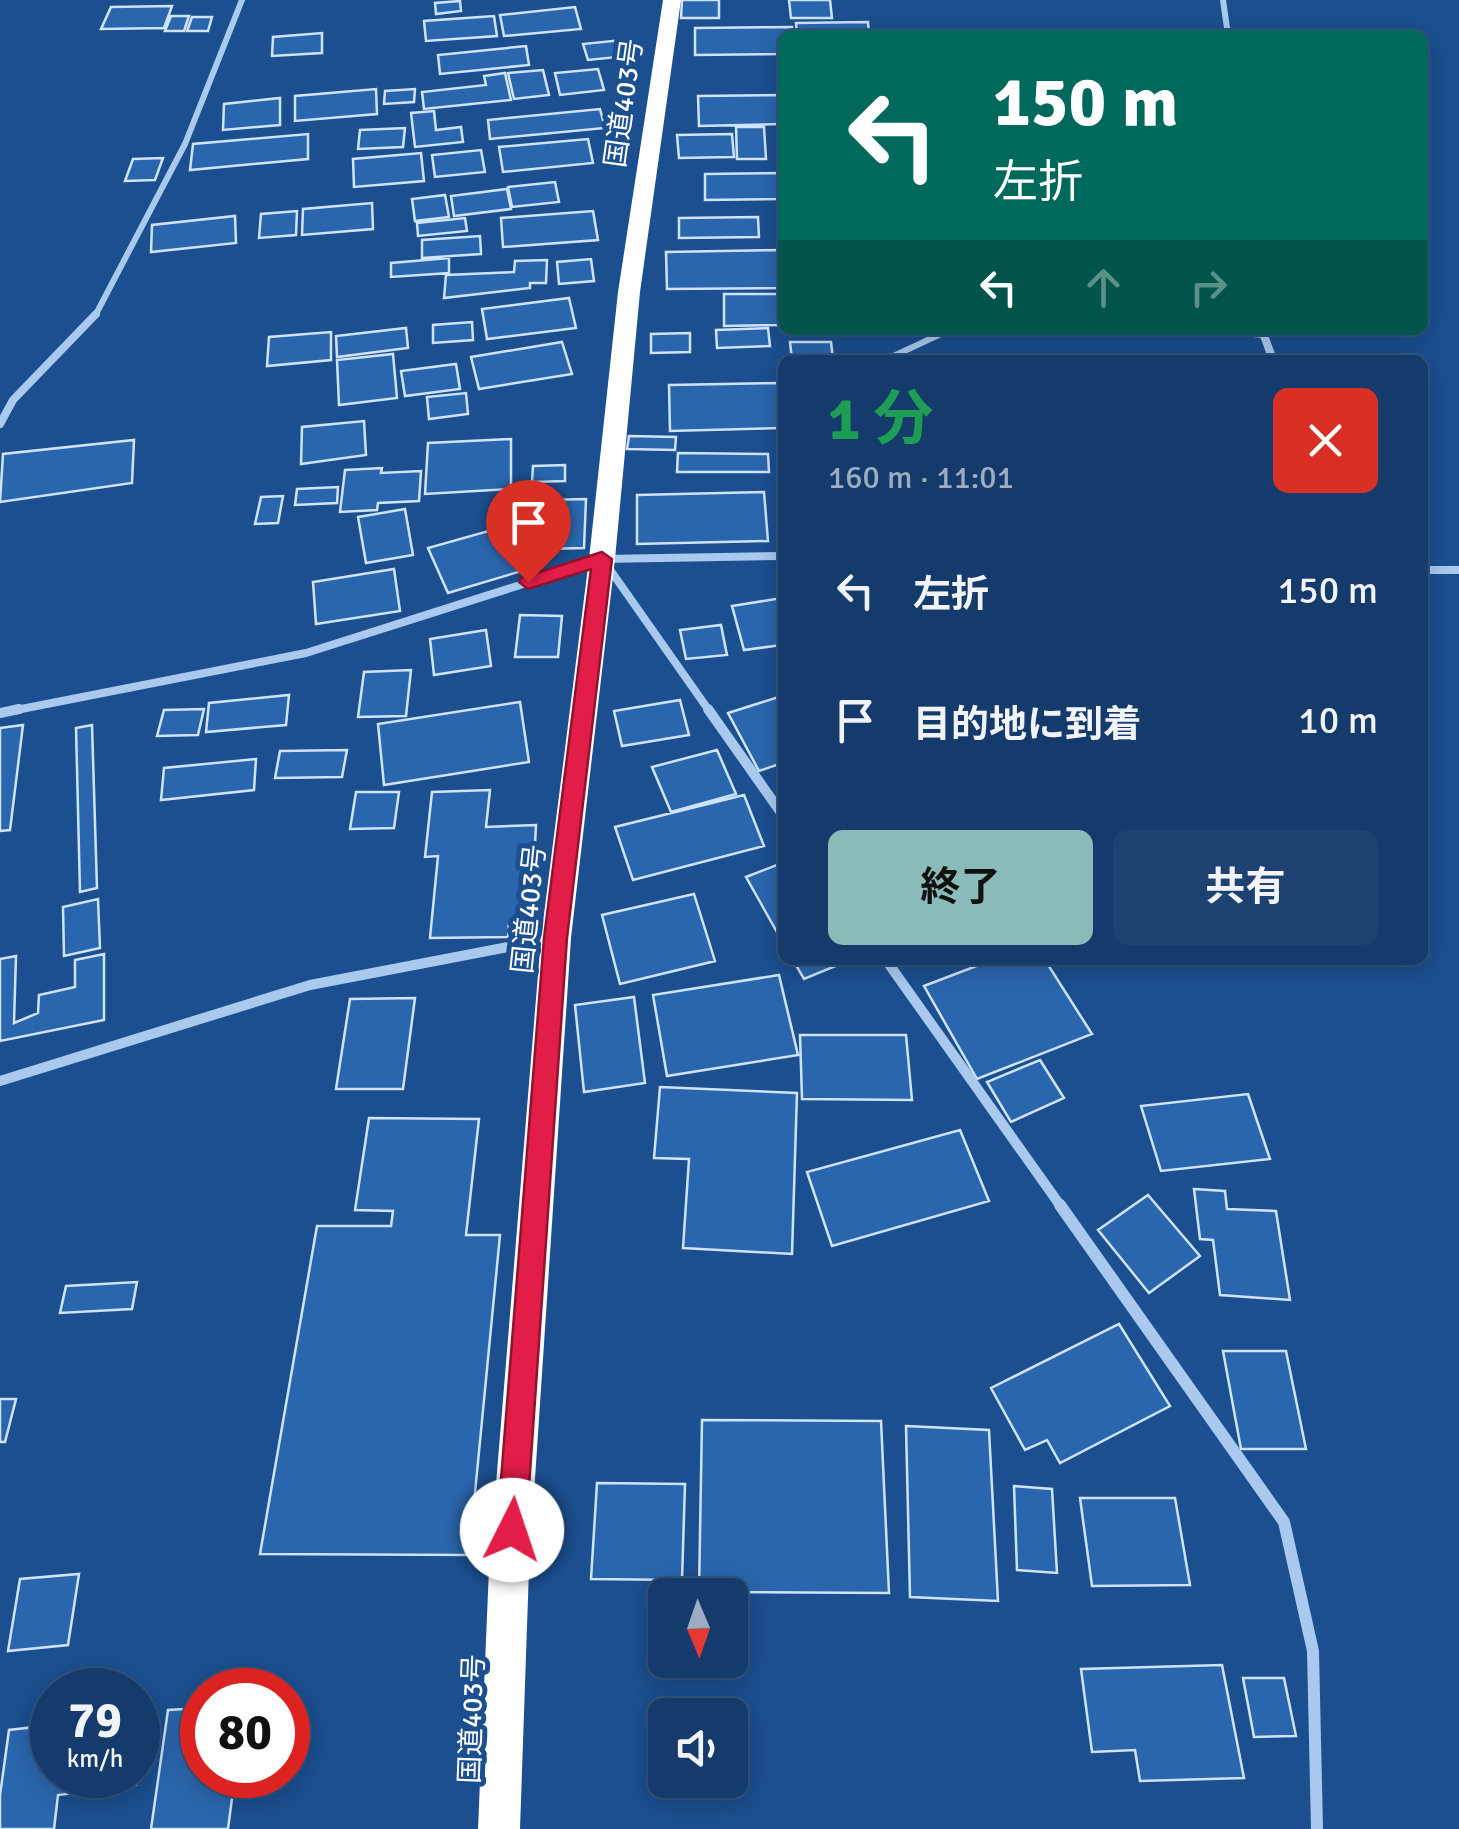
<!DOCTYPE html>
<html lang="ja">
<head>
<meta charset="utf-8">
<style>
  :root { --surface:#143b6b; --page:#1d4271; --text:#f1f3f6; --muted:#9dadc1; --line:#33557e; --accent:#8bbbb9 }
  body { margin:0; font-family:Signika,"Noto Sans JP",sans-serif; background:var(--page); color:var(--text); height:100vh; display:flex; flex-direction:column; font-size:38px; white-space:nowrap }
  * { box-sizing:border-box; margin:0 }
  p { font-size:32px; color:var(--muted) }
  .icon { flex:none; width:55px; height:55px; fill:none; stroke:currentColor; stroke-width:2; stroke-linecap:round; stroke-linejoin:round }
  .map { position:relative; flex:1; overflow:hidden }
  .sheet { position:absolute; left:778px; top:355px; width:650px; height:610px; display:flex; flex-direction:column; background:var(--surface); border-radius:15px; box-shadow:0 5px 25px #0003,0 0 0 2px var(--line) }
  .sheet>* { flex:none }
  .top-card { position:absolute; left:778px; top:30px; width:650px; height:305px; border-radius:15px; box-shadow:0 5px 25px #0003,0 0 0 2px var(--line); background:#00695c; color:#fff; overflow:hidden }
  .needle { width:65px; rotate:178deg }
  .fabs { position:absolute; left:648px; top:1578px; display:grid; gap:20px }
  .fabs a { display:grid; place-items:center; width:100px; height:100px; border-radius:15px; background:var(--surface); box-shadow:0 5px 25px #0003,0 0 0 2px var(--line); font-size:50px }
  .speed { position:absolute; left:30px; top:1668px; display:flex; gap:20px; font-size:50px; font-weight:700; text-align:center }
  .speed>* { display:grid; place-content:center; width:130px; height:130px; border-radius:50%; background:var(--surface); box-shadow:0 5px 25px #0003,0 0 0 2px var(--line); line-height:1 }
  .speed small { font-size:25px; font-weight:400 }
  .speed .limit { border:15px solid #d22; background:#fff; color:#111 }
  .pin { position:absolute; display:grid; place-items:center; width:85px; height:85px; color:#fff; margin:-102px -42px; border-radius:50% 50% 50% 0; rotate:-45deg; box-shadow:0 0 10px #0007 }
  .pin .icon { rotate:45deg }
  .me { position:absolute; width:110px; margin:-55px; rotate:4deg; stroke-linejoin:round; filter:drop-shadow(0 0 8px #0008) }
  .turn { display:flex; align-items:center; gap:35px; height:210px; padding:0 50px; font-size:45px }
  .turn .icon { width:130px; height:130px; stroke-width:2.5 }
  .turn b { display:block; font-size:70px; line-height:85px }
  .lanes { display:flex; align-items:center; height:95px; padding:0 50px; background:#0003; justify-content:center; gap:50px; direction:ltr }
  .lanes .off { opacity:.35 }
  .round { display:grid; place-items:center; flex:none; width:105px; height:105px; border-radius:15px; background:var(--page) }
  .headline { display:flex; align-items:center; justify-content:space-between; height:170px; padding:0 50px }
  h1 { font-size:60px; font-weight:700; line-height:75px; color:#1e9e55 }
  .cta { display:flex; gap:20px; margin-top:auto; padding:20px 50px }
  .cta a { flex:1; height:115px; border-radius:15px; background:var(--accent); color:#111; font-size:40px; font-weight:700; line-height:115px; text-align:center }
  .cta a+a { background:var(--page); color:var(--text) }
  ul { padding:0; list-style:none }
  li { display:flex; align-items:center; gap:30px; height:130px; padding:0 50px }
  li div { flex:1 }
  li b { display:block; font-size:38px }
  li em { font-style:normal }
  .map>svg:first-child { display:block }
  .building { fill:#2a66ad; stroke:#cfe3fa; stroke-width:2.5 }
  .lines { fill:none; stroke-linecap:round; stroke-linejoin:round }
  .lane { stroke:#a9c9ee; stroke-width:6 }
  .street-far3 { stroke:#a9c9ee; stroke-width:6 }
  .street-far2 { stroke:#a9c9ee; stroke-width:8 }
  .street-far1 { stroke:#a9c9ee; stroke-width:10 }
  .street { stroke:#a9c9ee; stroke-width:12 }
  .highway { fill:#fff; fill-rule:evenodd }
  .route { fill:#e11d48; stroke:#92132f; stroke-width:2.5 }
  .labels { text-anchor:middle; stroke-width:10; stroke-linejoin:round; paint-order:stroke }
  .street-label { font-size:28px; fill:#fff; stroke:#1b4f8f }
</style>
</head>
<body>
<div class="map">
<svg width="1459" height="1829" viewBox="0 0 1459 1829">
  <rect width="100%" height="100%" fill="#1b4f8f"/>
  <!-- building -->
  <path class="building" d="M 682,0 L 719,0 L 719,18 L 681,18 Z
    M 789,0 L 830,0 L 832,18 L 791,18 Z
    M 460,1 L 461,11 L 436,14 L 435,3 Z
    M 172,6 L 164,28 L 101,29 L 111,7 Z
    M 575,7 L 581,29 L 504,36 L 500,15 Z
    M 171,16 L 189,16 L 184,31 L 165,31 Z
    M 494,16 L 497,36 L 426,41 L 424,21 Z
    M 192,17 L 212,17 L 208,31 L 187,31 Z
    M 868,22 L 869,35 L 797,35 L 796,23 Z
    M 792,27 L 793,35 L 782,35 L 782,54 L 695,55 L 695,28 Z
    M 322,33 L 322,53 L 272,56 L 273,37 Z
    M 632,39 L 638,55 L 588,60 L 583,44 Z
    M 526,46 L 529,65 L 440,74 L 438,55 Z
    M 598,69 L 604,90 L 560,95 L 555,73 Z
    M 543,70 L 549,95 L 514,99 L 508,73 Z
    M 505,73 L 511,100 L 424,109 L 422,92 L 486,85 L 484,76 Z
    M 376,89 L 377,114 L 295,121 L 295,96 Z
    M 415,89 L 414,102 L 384,104 L 385,91 Z
    M 782,95 L 782,124 L 699,126 L 698,96 Z
    M 280,98 L 280,125 L 223,130 L 224,104 Z
    M 600,109 L 605,128 L 490,139 L 488,120 Z
    M 434,111 L 436,130 L 461,127 L 463,142 L 415,147 L 411,113 Z
    M 736,127 L 764,127 L 766,159 L 737,159 Z
    M 405,128 L 403,147 L 358,149 L 360,130 Z
    M 308,134 L 308,159 L 190,170 L 193,144 Z
    M 732,134 L 734,157 L 679,158 L 677,135 Z
    M 588,139 L 593,163 L 503,172 L 499,147 Z
    M 481,150 L 485,172 L 435,177 L 432,155 Z
    M 421,153 L 424,181 L 354,187 L 353,159 Z
    M 163,158 L 155,180 L 125,181 L 133,159 Z
    M 781,173 L 782,199 L 705,200 L 705,174 Z
    M 555,182 L 559,202 L 512,207 L 508,187 Z
    M 507,189 L 511,209 L 454,216 L 451,196 Z
    M 445,195 L 449,217 L 415,221 L 412,199 Z
    M 372,203 L 373,229 L 302,235 L 303,209 Z
    M 297,211 L 296,235 L 259,238 L 261,214 Z
    M 593,211 L 598,240 L 503,247 L 501,218 Z
    M 235,216 L 236,243 L 151,252 L 152,225 Z
    M 758,217 L 759,237 L 679,238 L 679,218 Z
    M 465,218 L 467,231 L 418,236 L 417,223 Z
    M 480,236 L 481,254 L 422,258 L 422,240 Z
    M 782,250 L 782,288 L 667,289 L 666,252 Z
    M 449,258 L 449,273 L 391,277 L 391,263 Z
    M 591,259 L 594,281 L 559,284 L 557,262 Z
    M 547,260 L 546,283 L 530,283 L 530,288 L 444,298 L 446,275 L 514,272 L 515,261 Z
    M 724,294 L 782,294 L 782,325 L 724,326 Z
    M 569,298 L 576,328 L 487,339 L 482,309 Z
    M 472,322 L 473,340 L 433,343 L 433,325 Z
    M 406,328 L 408,348 L 337,357 L 336,336 Z
    M 768,328 L 770,346 L 717,348 L 716,330 Z
    M 331,332 L 331,360 L 267,366 L 269,337 Z
    M 690,333 L 690,352 L 651,353 L 651,334 Z
    M 562,342 L 572,374 L 479,389 L 471,357 Z
    M 790,342 L 831,342 L 833,360 L 792,360 Z
    M 393,354 L 397,398 L 339,405 L 337,360 Z
    M 456,364 L 460,389 L 405,396 L 401,371 Z
    M 780,383 L 782,428 L 670,431 L 669,385 Z
    M 466,393 L 468,414 L 429,419 L 427,397 Z
    M 364,421 L 366,455 L 301,464 L 302,427 Z
    M 629,436 L 676,437 L 675,450 L 627,449 Z
    M 511,439 L 511,489 L 425,494 L 428,443 Z
    M 134,440 L 132,483 L 0,502 L 3,454 Z
    M 678,453 L 768,454 L 769,472 L 677,472 Z
    M 565,465 L 565,481 L 532,482 L 533,466 Z
    M 382,468 L 381,473 L 421,471 L 419,501 L 378,503 L 377,510 L 340,512 L 345,470 Z
    M 338,487 L 337,503 L 295,505 L 297,489 Z
    M 764,492 L 768,541 L 637,544 L 637,495 Z
    M 283,496 L 278,523 L 255,524 L 261,497 Z
    M 586,499 L 584,548 L 543,549 L 546,500 Z
    M 405,509 L 413,555 L 366,563 L 358,517 Z
    M 524,521 L 545,564 L 448,593 L 428,548 Z
    M 394,569 L 400,611 L 316,624 L 313,582 Z
    M 782,598 L 782,645 L 744,650 L 732,606 Z
    M 520,615 L 562,616 L 558,657 L 515,657 Z
    M 721,625 L 727,655 L 686,659 L 680,630 Z
    M 486,630 L 491,666 L 434,675 L 430,639 Z
    M 411,670 L 406,716 L 358,717 L 364,672 Z
    M 289,695 L 286,725 L 206,732 L 209,703 Z
    M 782,696 L 782,763 L 759,771 L 728,713 Z
    M 680,700 L 689,735 L 622,746 L 614,711 Z
    M 520,702 L 529,762 L 384,785 L 378,724 Z
    M 204,709 L 198,735 L 157,736 L 164,710 Z
    M 23,725 L 10,830 L 0,831 L 0,728 Z
    M 92,725 L 97,888 L 80,892 L 76,728 Z
    M 347,750 L 342,777 L 275,778 L 280,751 Z
    M 717,750 L 736,794 L 671,812 L 652,767 Z
    M 256,759 L 254,790 L 161,800 L 164,768 Z
    M 490,790 L 486,827 L 536,825 L 531,922 L 509,923 L 508,937 L 430,938 L 438,856 L 425,857 L 432,792 Z
    M 356,792 L 399,792 L 394,828 L 350,829 Z
    M 744,795 L 764,846 L 633,880 L 615,827 Z
    M 782,863 L 782,941 L 746,877 Z
    M 694,894 L 715,961 L 620,984 L 602,915 Z
    M 98,899 L 100,948 L 64,956 L 63,907 Z
    M 104,954 L 104,1020 L 0,1041 L 0,959 L 16,956 L 14,1023 L 38,1013 L 39,995 L 75,987 L 75,960 Z
    M 793,960 L 850,960 L 804,979 Z
    M 992,960 L 1045,960 L 1092,1034 L 977,1079 L 924,986 Z
    M 779,975 L 798,1055 L 667,1076 L 653,995 Z
    M 634,997 L 645,1083 L 584,1092 L 575,1005 Z
    M 415,998 L 403,1089 L 336,1089 L 350,999 Z
    M 800,1035 L 906,1035 L 912,1100 L 802,1099 Z
    M 1040,1060 L 1064,1098 L 1011,1122 L 987,1082 Z
    M 660,1087 L 797,1093 L 792,1254 L 683,1248 L 689,1159 L 654,1158 Z
    M 1248,1094 L 1270,1159 L 1161,1171 L 1141,1106 Z
    M 369,1118 L 479,1119 L 466,1235 L 500,1235 L 469,1555 L 260,1554 L 317,1226 L 391,1226 L 393,1211 L 355,1210 Z
    M 960,1130 L 989,1201 L 832,1246 L 807,1172 Z
    M 1194,1189 L 1225,1191 L 1227,1209 L 1276,1211 L 1290,1300 L 1220,1295 L 1213,1240 L 1200,1239 Z
    M 1148,1195 L 1200,1256 L 1149,1293 L 1098,1230 Z
    M 137,1282 L 132,1309 L 60,1313 L 66,1286 Z
    M 1119,1324 L 1170,1406 L 1060,1463 L 1047,1440 L 1025,1450 L 991,1388 Z
    M 1223,1351 L 1286,1351 L 1306,1449 L 1241,1449 Z
    M 0,1399 L 16,1399 L 5,1442 L 0,1442 Z
    M 702,1420 L 881,1421 L 889,1593 L 699,1592 Z
    M 906,1426 L 989,1430 L 998,1601 L 910,1597 Z
    M 597,1483 L 685,1484 L 682,1580 L 591,1579 Z
    M 1014,1486 L 1052,1489 L 1057,1573 L 1017,1570 Z
    M 1080,1498 L 1175,1498 L 1190,1585 L 1092,1586 Z
    M 79,1574 L 68,1645 L 8,1651 L 20,1579 Z
    M 1222,1665 L 1244,1778 L 1140,1781 L 1135,1750 L 1092,1752 L 1081,1669 Z
    M 1243,1678 L 1284,1678 L 1296,1736 L 1254,1737 Z
    M 202,1708 L 202,1775 L 235,1775 L 228,1829 L 151,1829 L 168,1710 Z
    M 52,1725 L 52,1775 L 137,1775 L 136,1785 L 58,1795 L 54,1829 L 0,1829 L 0,1795 L 9,1730 Z"/>
  <g class="lines">
    <!-- lane -->
    <path class="lane" d="M 885,360 L 945,332 L 1205,330 L 1264,335"/>
    <!-- street-far3 -->
    <path class="street-far3" d="M 1223,0 L 1228,35
      M 95,316 L 185,144 L 242,0"/>
    <!-- street-far2 -->
    <path class="street-far2" d="M 1262,330 L 1273,360
      M 0,424 L 13,400 L 96,314
      M 606,564 L 710,712
      M 1422,570 L 1459,570
      M 6,712 L 306,653 L 602,559 L 782,556"/>
    <!-- street-far1 -->
    <path class="street-far1" d="M 708,709 L 782,814
      M 0,713 L 19,709
      M 886,960 L 1062,1208
      M 0,1081 L 310,985 L 550,939"/>
    <!-- street -->
    <path class="street" d="M 1060,1205 L 1284,1522 L 1313,1651 L 1317,1829"/>
    <!-- highway -->
    <path class="highway" d="M 663,0 L 681,0 L 640,292 L 615,559 L 571,938 L 529,1569 L 520,1829 L 478,1829 L 489,1569 L 541,938 L 589,559 L 618,292 Z"/>
  </g>
  <!-- route -->
  <path class="route" d="M 602,552 L 612,559 L 567,938 L 526,1530 L 522,1540 L 512,1544 L 501,1540 L 497,1530 L 544,938 L 591,569 L 528,589 L 519,582 L 521,578 Z"/>
  <g class="labels">
    <!-- street labels -->
    <g class="street-label">
      <text transform="translate(623 103) rotate(-82)" y="10">国道403号</text>
      <text transform="translate(528 909) rotate(-84)" y="10">国道403号</text>
      <text transform="translate(471 1719) rotate(-88)" y="10">国道403号</text>
    </g>
  </g>
</svg>
<div class="fabs">
<a><svg class="needle" viewBox="-14 -14 28 28"><path d="M0-13l5 13h-10z" fill="#e53935"/><path d="M0 13l5-13h-10z" fill="#9dadc1"/></svg></a>
<a><svg class="icon" aria-label="sound" viewBox="0 0 24 24"><path d="M4 9h4l5-4v14l-5-4H4zM17 9q2 3 0 6"/></svg></a>
</div>
<div class="speed"><div>79<small>km/h</small></div><div class="limit">80</div></div>
<div class="pin" style="left:528px;top:582px;background:#d93025"><svg class="icon" aria-label="arrive" viewBox="0 0 24 24"><path d="M6 21V4h12l-3 4 3 4H6"/></svg></div>
<svg class="me" style="left:512px;top:1530px" viewBox="-20 -20 40 40"><circle r="19" fill="#fff"/><path d="M0-13L10 11 0 6-10 11z" fill="#e11d48"/></svg>
<div class="top-card">
<div class="turn"><svg class="icon" aria-label="left" viewBox="0 0 24 24"><path d="M17 20v-9H6M10 6l-5 5 5 5"/></svg><div><b>150 m</b>左折</div></div>
<div class="lanes"><svg class="icon" aria-label="left" viewBox="0 0 24 24"><path d="M17 20v-9H6M10 6l-5 5 5 5"/></svg><svg class="icon off" aria-label="ahead" viewBox="0 0 24 24"><path d="M12 20V5M6 11l6-6 6 6"/></svg><svg class="icon off" aria-label="right" viewBox="0 0 24 24"><path d="M7 20v-9h11M14 6l5 5-5 5"/></svg></div>
</div>
<section class="sheet">
<div class="headline"><div><h1>1 分</h1><p>160 m · 11:01</p></div><a class="round" style="background:#d93025;color:#fff"><svg class="icon" aria-label="close" viewBox="0 0 24 24"><path d="M6 6l12 12M18 6L6 18"/></svg></a></div>
<ul>
<li><svg class="icon" aria-label="left" viewBox="0 0 24 24"><path d="M17 20v-9H6M10 6l-5 5 5 5"/></svg><div><b>左折</b></div><em>150 m</em></li>
<li><svg class="icon" aria-label="arrive" viewBox="0 0 24 24"><path d="M6 21V4h12l-3 4 3 4H6"/></svg><div><b>目的地に到着</b></div><em>10 m</em></li>
</ul>
<div class="cta"><a>終了</a><a>共有</a></div>
</section>
</div>
</body>
</html>
